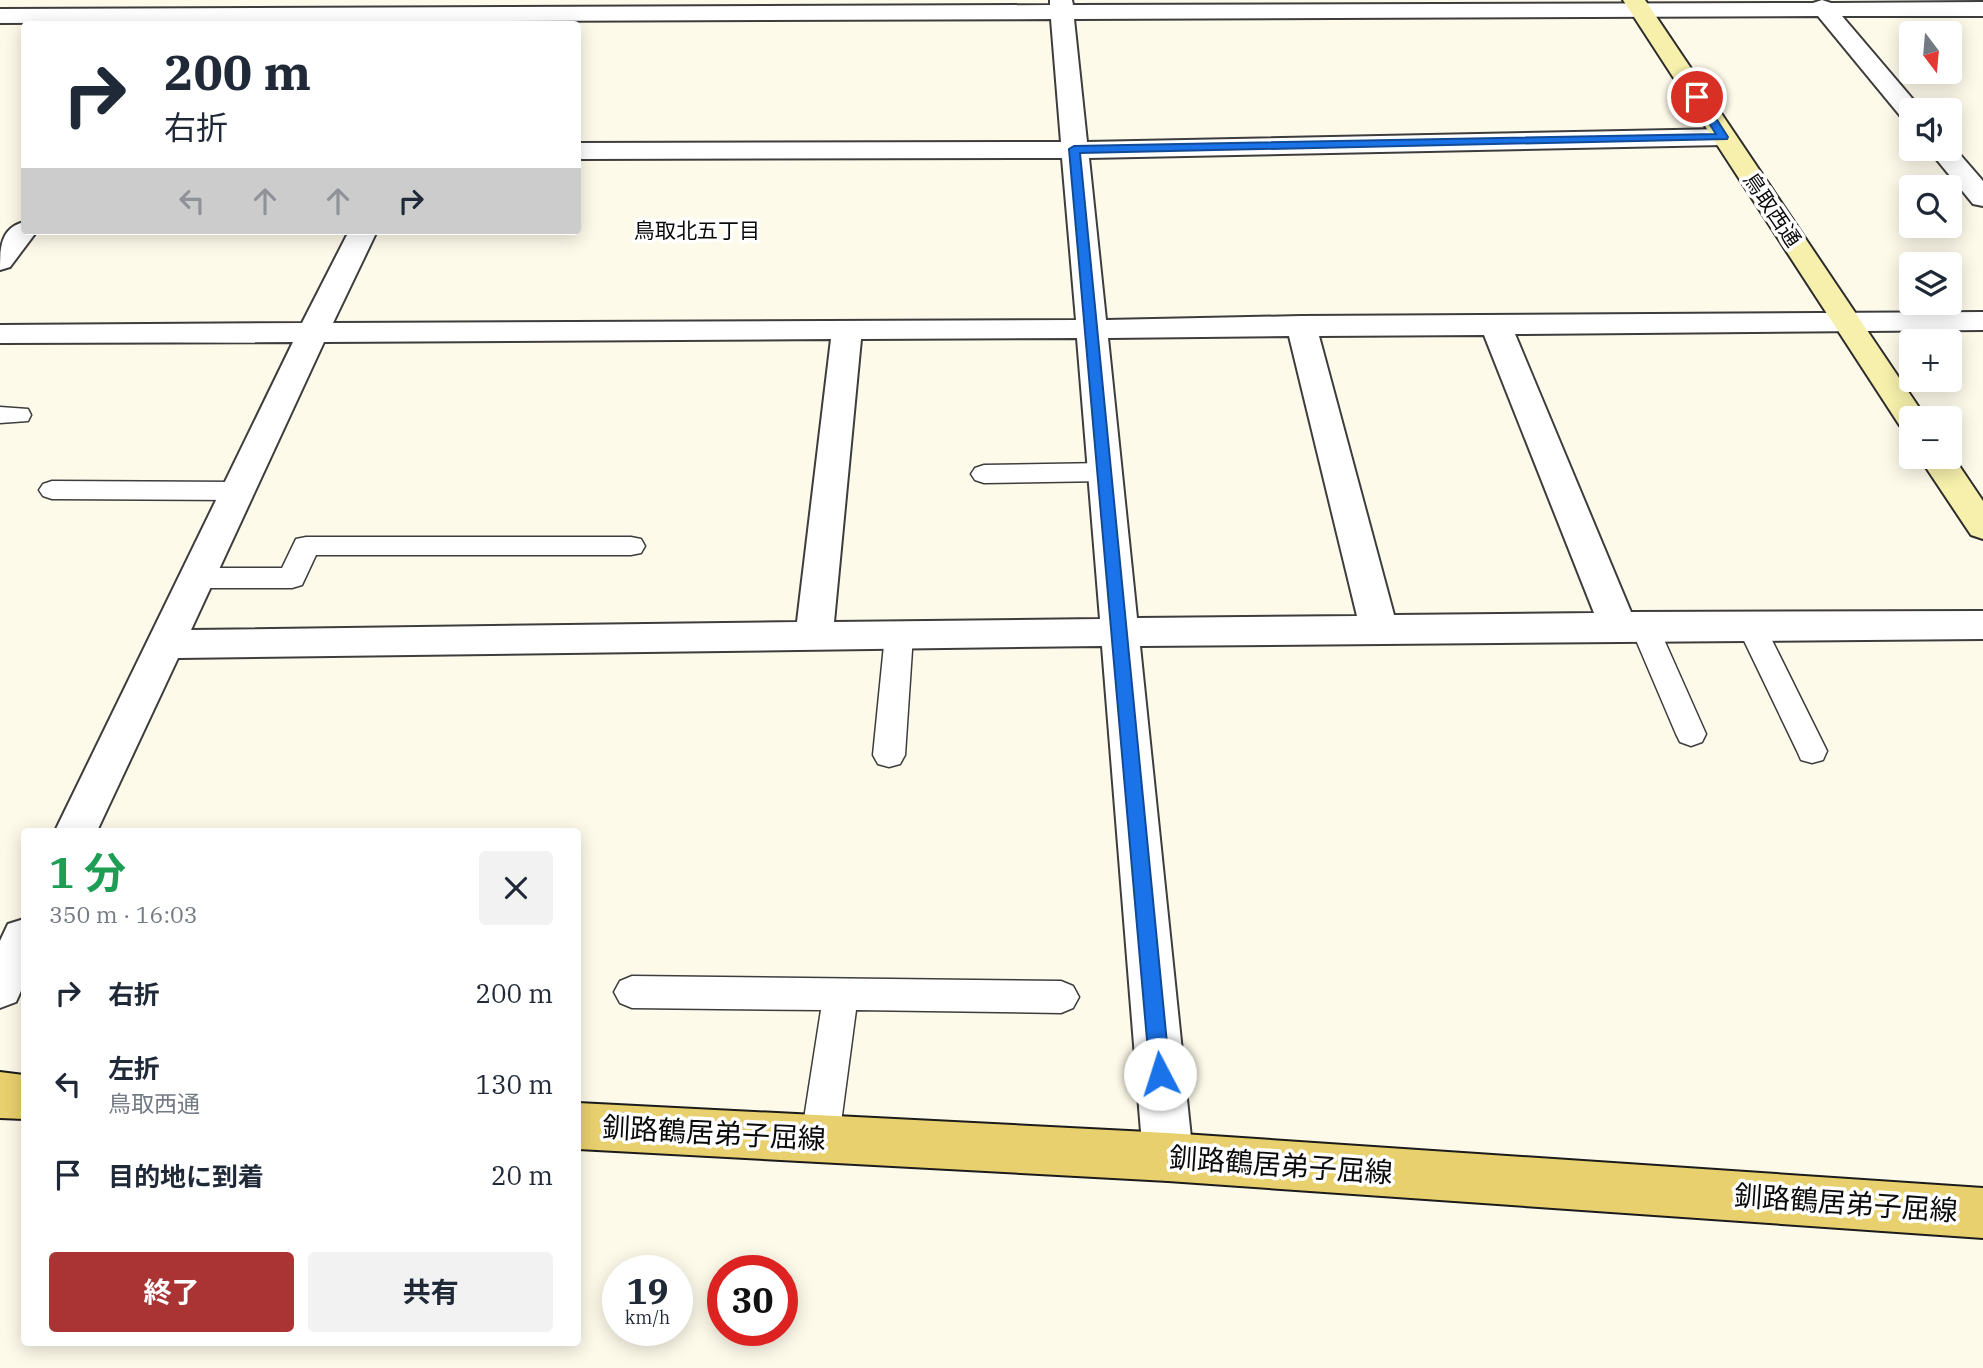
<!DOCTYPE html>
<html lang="ja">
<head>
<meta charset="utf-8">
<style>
  :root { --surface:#fff; --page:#f2f2f3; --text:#1f2937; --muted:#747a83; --accent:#aa3334 }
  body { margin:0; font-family:"IBM Plex Serif","Noto Sans JP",serif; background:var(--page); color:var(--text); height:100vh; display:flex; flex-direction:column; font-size:26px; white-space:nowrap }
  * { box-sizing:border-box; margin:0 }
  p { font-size:23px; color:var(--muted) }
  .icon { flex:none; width:38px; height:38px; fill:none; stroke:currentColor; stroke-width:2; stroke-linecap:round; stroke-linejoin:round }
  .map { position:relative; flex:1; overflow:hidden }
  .side { position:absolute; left:21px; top:828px; width:560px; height:518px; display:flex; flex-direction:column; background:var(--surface); border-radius:7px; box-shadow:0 4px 18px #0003 }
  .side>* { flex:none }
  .top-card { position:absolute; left:21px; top:21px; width:560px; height:214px; border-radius:7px; box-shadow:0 4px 18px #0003; background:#fff; color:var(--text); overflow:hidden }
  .needle { width:46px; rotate:164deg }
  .tools { position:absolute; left:1899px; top:21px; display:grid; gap:14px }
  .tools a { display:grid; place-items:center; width:63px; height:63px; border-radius:7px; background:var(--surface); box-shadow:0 4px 18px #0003; font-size:35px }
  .speed { position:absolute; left:602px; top:1255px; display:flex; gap:14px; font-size:35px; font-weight:700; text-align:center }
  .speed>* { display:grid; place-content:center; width:91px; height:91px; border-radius:50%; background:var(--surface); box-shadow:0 4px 18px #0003; line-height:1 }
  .speed small { font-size:18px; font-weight:400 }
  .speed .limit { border:10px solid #d22; background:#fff; color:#111 }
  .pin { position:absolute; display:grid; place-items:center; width:60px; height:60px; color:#fff; margin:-30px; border:4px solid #fff; border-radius:50%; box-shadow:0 2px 7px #0007 }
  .me { position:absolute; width:77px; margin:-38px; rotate:355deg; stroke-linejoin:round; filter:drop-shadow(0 0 5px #0008) }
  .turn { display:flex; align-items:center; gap:24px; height:147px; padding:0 28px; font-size:32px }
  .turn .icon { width:91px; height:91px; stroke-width:2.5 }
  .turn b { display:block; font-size:49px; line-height:60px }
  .lanes { display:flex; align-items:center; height:66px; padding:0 28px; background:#0003; justify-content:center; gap:35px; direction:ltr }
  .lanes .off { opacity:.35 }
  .round { display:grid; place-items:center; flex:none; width:74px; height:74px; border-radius:7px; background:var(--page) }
  .overview { display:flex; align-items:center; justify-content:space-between; height:119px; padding:0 28px }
  h1 { font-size:42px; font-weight:700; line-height:52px; color:#1e9e55 }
  .action { display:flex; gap:14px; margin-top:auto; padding:14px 28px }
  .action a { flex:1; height:80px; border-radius:7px; background:var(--accent); color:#fff; font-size:28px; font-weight:700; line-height:80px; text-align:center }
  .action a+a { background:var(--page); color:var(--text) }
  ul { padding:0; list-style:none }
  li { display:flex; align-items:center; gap:21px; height:91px; padding:0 28px }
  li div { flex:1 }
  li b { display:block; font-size:26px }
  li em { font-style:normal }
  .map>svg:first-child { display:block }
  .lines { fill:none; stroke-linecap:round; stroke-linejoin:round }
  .lane-casing { stroke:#3d3d3d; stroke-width:3 }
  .street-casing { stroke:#3d3d3d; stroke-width:4 }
  .secondary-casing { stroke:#2c2c2c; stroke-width:4 }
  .primary-casing { stroke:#1b1b1b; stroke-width:4 }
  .lane { fill:#fff; fill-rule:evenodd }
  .street { fill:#fff; fill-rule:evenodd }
  .secondary { fill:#f6f0ac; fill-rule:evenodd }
  .primary { fill:#e9d06e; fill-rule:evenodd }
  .route { fill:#1a73e8; stroke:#114b97; stroke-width:2 }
  .labels { text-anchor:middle; stroke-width:7; stroke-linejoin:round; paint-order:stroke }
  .far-street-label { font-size:21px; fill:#0a0a0a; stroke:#fff }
  .far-neighbourhood-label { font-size:21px; fill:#0a0a0a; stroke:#fff }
  .near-street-label { font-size:28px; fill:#0a0a0a; stroke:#fff }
</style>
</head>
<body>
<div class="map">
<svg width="1983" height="1368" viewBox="0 0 1983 1368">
  <rect width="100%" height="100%" fill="#fdfaea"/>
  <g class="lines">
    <defs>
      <path id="lane" d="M 0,407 L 28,409 L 31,415 L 28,421 L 0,423 Z
        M 1105,463 L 1114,466 L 1118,472 L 1114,478 L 1105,481 L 984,483 L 975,480 L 971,474 L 975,468 L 984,465 Z
        M 52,481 L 239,482 L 248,485 L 252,491 L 248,497 L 239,500 L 52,499 L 43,496 L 39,490 L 43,484 Z
        M 306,537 L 631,537 L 641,539 L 645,546 L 641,553 L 631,555 L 316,555 L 302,585 L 292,588 L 198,588 L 188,585 L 184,578 L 188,571 L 198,568 L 282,568 L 296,539 Z
        M 1750,614 L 1760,617 L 1764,624 L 1827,751 L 1823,760 L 1812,763 L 1801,760 L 1797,751 L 1736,624 L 1740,617 Z
        M 1644,616 L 1654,619 L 1658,626 L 1706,734 L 1702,742 L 1691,746 L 1680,742 L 1676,734 L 1630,626 L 1634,619 Z
        M 899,624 L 909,628 L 913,635 L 905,755 L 900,764 L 889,767 L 878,764 L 873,755 L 885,635 L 889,628 Z
        M 632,976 L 1061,981 L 1073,986 L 1079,997 L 1073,1008 L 1061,1013 L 856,1010 L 839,1138 L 833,1151 L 820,1156 L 807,1151 L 801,1138 L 821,1010 L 632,1008 L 620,1003 L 614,992 L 620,981 Z"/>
      <path id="street" d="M 1050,0 L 1072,0 L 1073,5 L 1813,3 L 1822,0 L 1831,3 L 1983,2 L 1983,16 L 1842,16 L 1922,110 L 1911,110 L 1911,121 L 1902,118 L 1818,16 L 1074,19 L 1087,142 L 1723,129 L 1732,131 L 1736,137 L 1732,143 L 1723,145 L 1089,158 L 1106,320 L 1301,316 L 1983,312 L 1983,330 L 1515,334 L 1631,612 L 1983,611 L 1983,639 L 1140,646 L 1193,1157 L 1185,1174 L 1168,1181 L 1151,1174 L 1143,1157 L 1102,646 L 178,658 L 97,831 L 55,831 L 293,342 L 0,343 L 0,325 L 302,323 L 349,231 L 377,231 L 333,323 L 1076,320 L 1062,158 L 578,159 L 578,143 L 1061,142 L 1051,19 L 0,23 L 0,9 L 1050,5 ZM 1484,335 L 1594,613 L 1394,615 L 1319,336 ZM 1289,336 L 1357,616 L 1137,618 L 1108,338 ZM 1077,338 L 1100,619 L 834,622 L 861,339 ZM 831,339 L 797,622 L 191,630 L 324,342 Z
        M 1950,143 L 1983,181 L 1983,206 L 1973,204 L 1928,149 L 1950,149 Z
        M 24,222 L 24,231 L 37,231 L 10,267 L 0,270 C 0,249 0,228 24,222 Z
        M 24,919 L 24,984 L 16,1002 L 0,1008 L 0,941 L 8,924 Z"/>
      <path id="secondary" d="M 1623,0 L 1645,0 L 1922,412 L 1927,418 L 1911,418 L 1911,429 L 1900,426 Z
        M 1950,452 L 1983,501 L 1983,539 L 1971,535 L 1919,457 L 1950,457 Z"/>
      <path id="primary" d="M 0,1072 L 24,1075 L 24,1119 L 0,1118 Z
        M 578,1103 L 1168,1133 L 1983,1188 L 1983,1238 L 1168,1181 L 578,1149 Z"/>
    </defs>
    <!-- lane casing -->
    <use href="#lane" class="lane-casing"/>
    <!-- street casing -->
    <use href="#street" class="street-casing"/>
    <!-- secondary casing -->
    <use href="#secondary" class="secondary-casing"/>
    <!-- primary casing -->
    <use href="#primary" class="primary-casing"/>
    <!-- lane -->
    <use href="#lane" class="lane"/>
    <!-- street -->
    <use href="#street" class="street"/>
    <!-- secondary -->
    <use href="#secondary" class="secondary"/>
    <!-- primary -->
    <use href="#primary" class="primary"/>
  </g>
  <!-- route -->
  <path class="route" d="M 1694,95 L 1701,95 L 1728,137 L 1727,139 L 1080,153 L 1170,1074 L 1167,1081 L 1160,1083 L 1153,1081 L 1150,1074 L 1069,149 L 1074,146 L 1716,134 L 1692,97 Z"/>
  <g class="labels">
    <!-- far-street labels -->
    <g class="far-street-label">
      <text transform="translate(1772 210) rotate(56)" y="7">鳥取西通</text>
    </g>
    <!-- far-neighbourhood labels -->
    <g class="far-neighbourhood-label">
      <text x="697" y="238">鳥取北五丁目</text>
    </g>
    <!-- near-street labels -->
    <g class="near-street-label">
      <text transform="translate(714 1133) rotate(3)" y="10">釧路鶴居弟子屈線</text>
      <text transform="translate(1281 1165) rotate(4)" y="10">釧路鶴居弟子屈線</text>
      <text transform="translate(1846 1203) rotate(4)" y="10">釧路鶴居弟子屈線</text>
    </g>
  </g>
</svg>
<div class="tools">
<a><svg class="needle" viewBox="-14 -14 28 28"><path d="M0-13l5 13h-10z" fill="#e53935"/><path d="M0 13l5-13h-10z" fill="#747a83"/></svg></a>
<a><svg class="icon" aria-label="sound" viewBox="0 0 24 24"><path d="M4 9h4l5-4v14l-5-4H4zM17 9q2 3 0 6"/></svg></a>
<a><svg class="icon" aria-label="search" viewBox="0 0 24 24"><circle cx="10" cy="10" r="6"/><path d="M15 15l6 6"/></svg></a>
<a><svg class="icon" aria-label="layers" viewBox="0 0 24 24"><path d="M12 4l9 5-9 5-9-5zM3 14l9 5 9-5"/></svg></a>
<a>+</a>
<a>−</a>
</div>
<div class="speed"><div>19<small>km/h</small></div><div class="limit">30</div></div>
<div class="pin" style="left:1697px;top:97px;background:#d93025"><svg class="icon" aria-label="arrive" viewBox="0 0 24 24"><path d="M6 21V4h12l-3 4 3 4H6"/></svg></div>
<svg class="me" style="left:1160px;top:1074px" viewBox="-20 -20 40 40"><circle r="19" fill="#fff"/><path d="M0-13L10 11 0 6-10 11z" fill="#1a73e8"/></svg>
<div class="top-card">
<div class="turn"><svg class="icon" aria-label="right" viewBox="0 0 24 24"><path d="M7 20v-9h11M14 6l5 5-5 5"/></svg><div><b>200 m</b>右折</div></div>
<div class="lanes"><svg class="icon off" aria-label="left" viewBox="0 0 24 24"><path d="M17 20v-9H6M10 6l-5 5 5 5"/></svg><svg class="icon off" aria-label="ahead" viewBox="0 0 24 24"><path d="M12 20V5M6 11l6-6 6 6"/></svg><svg class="icon off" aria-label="ahead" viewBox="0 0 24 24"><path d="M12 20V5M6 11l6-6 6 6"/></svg><svg class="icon" aria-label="right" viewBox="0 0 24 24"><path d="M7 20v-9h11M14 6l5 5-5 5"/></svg></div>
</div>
<section class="side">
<div class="overview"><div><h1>1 分</h1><p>350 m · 16:03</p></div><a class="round"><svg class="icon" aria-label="close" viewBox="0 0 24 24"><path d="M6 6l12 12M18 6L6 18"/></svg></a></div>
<ul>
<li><svg class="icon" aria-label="right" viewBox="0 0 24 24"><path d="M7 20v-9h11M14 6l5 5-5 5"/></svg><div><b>右折</b></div><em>200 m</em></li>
<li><svg class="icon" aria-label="left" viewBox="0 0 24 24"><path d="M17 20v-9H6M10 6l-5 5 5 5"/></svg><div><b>左折</b><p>鳥取西通</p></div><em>130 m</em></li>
<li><svg class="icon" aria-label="arrive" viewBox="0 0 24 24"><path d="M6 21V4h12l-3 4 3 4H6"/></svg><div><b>目的地に到着</b></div><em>20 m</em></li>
</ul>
<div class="action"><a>終了</a><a>共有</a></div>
</section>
</div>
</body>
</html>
